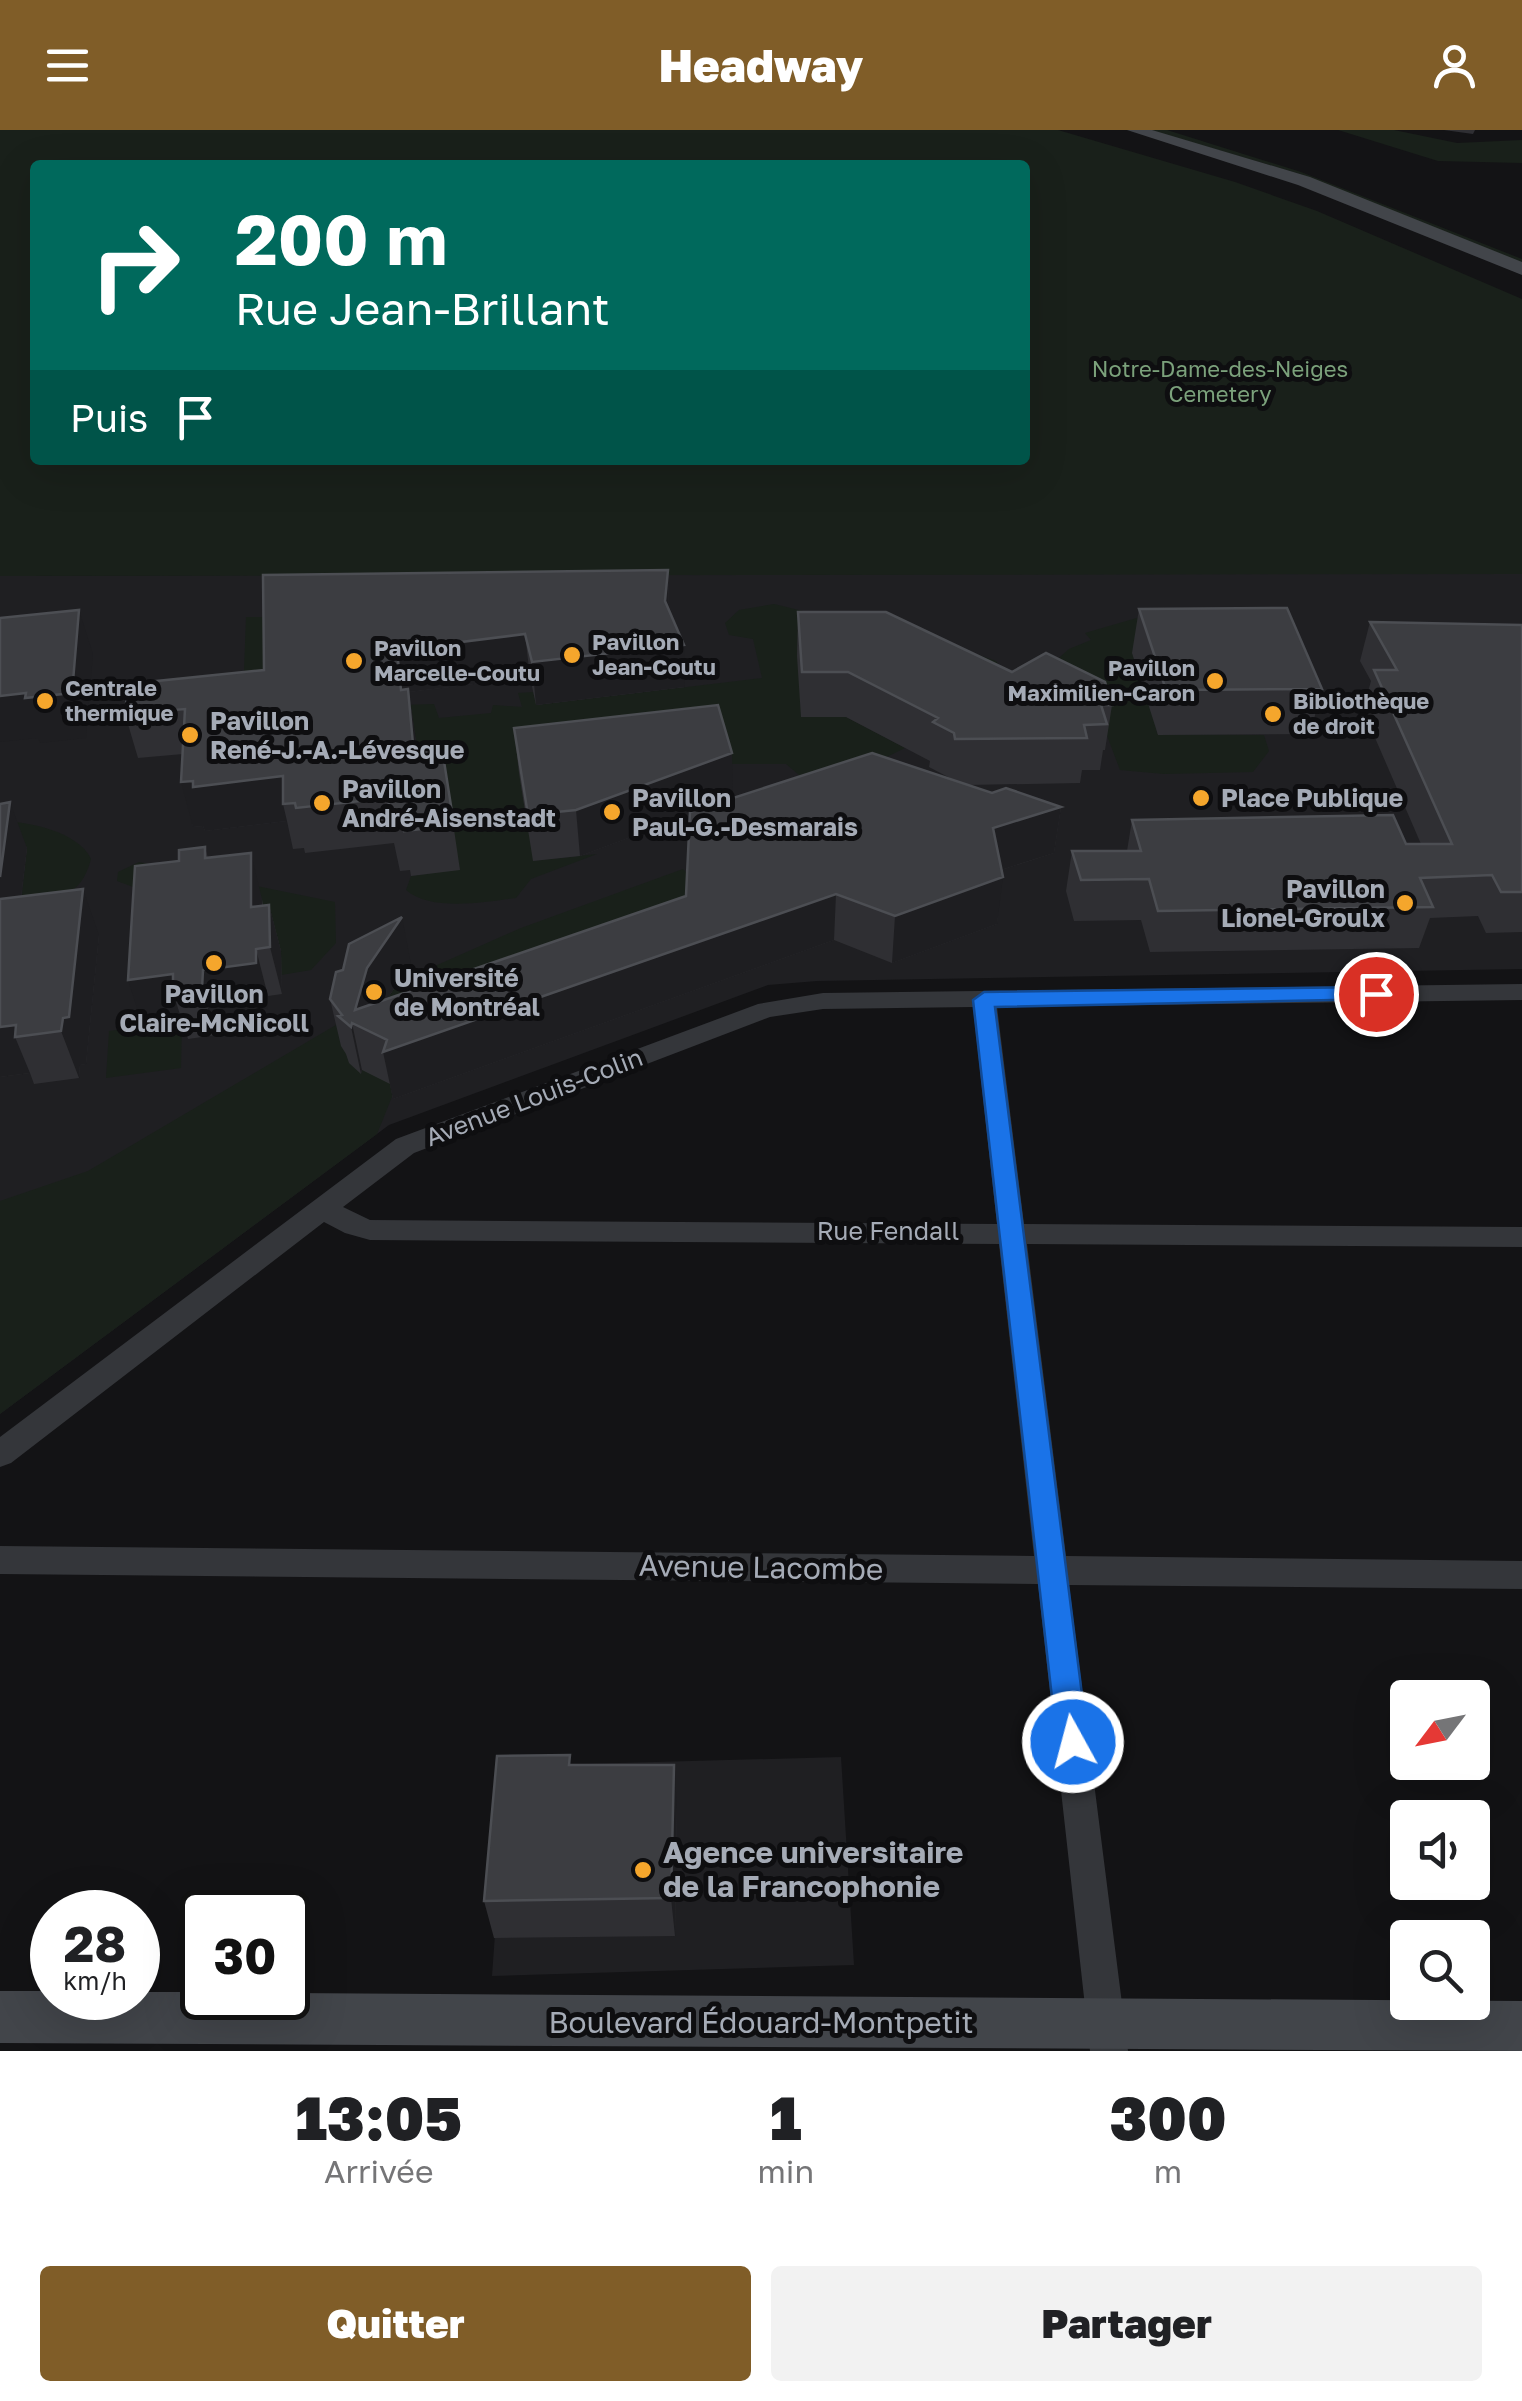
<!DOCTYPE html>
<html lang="fr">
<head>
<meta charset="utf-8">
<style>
  :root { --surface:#fff; --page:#f2f2f2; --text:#202124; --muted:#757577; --accent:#805d28 }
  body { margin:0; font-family:"Golos Text",sans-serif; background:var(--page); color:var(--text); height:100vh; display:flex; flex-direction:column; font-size:38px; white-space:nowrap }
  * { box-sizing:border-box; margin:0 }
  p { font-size:32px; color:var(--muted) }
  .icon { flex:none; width:55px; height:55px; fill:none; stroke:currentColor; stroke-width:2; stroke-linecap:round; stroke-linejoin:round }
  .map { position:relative; height:1921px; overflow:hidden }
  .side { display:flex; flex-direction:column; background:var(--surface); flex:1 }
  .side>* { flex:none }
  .hud { position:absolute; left:30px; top:30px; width:1000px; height:305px; border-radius:10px; box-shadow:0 10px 40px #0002; background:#00695c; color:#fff; overflow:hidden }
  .needle { width:65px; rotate:238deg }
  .controls { position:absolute; left:1390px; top:1550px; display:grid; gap:20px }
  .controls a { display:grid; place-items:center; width:100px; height:100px; border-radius:10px; background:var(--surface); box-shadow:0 10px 40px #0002; font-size:50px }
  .speed { position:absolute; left:30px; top:1760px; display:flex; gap:20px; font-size:50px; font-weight:700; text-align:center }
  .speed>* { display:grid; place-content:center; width:130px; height:130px; border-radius:50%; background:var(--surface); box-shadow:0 10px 40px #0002; line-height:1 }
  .speed small { font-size:25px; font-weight:400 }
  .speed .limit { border:5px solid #111; border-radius:15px; background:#fff; color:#111 }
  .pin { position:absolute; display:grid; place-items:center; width:85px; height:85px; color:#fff; margin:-42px; border:5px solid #fff; border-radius:50%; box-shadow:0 2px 10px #0007 }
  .me { position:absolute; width:110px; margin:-55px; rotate:353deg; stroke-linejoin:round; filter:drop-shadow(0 0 8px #0008) }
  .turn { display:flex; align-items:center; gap:35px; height:210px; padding:0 40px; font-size:45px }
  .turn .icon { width:130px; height:130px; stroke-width:2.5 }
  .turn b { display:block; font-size:70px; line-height:85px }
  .then { display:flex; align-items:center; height:95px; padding:0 40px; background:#0003; gap:20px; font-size:38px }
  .eta { display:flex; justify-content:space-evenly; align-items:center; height:170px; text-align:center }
  .eta b { font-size:60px; font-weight:800; line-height:70px }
  .cta { display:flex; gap:20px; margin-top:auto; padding:20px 40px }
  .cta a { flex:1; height:115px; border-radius:10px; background:var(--accent); color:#fff; font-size:40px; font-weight:800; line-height:115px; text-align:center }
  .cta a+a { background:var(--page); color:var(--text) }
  header { display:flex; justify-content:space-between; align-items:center; height:130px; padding:0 40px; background:var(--accent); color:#fff; font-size:45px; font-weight:800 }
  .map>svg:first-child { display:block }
  .built { fill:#1f1f22 }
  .green { fill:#19201a; fill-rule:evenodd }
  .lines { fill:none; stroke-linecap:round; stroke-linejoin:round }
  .street { fill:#34363a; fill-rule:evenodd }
  .secondary { fill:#42454a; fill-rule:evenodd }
  .wall { fill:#2f2f33 }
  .shaded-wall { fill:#1e1e21 }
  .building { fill:#3c3d41; stroke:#4c4e53; stroke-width:2.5 }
  .route { fill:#1a73e8; stroke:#114b97; stroke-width:2.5 }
  .poi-dot { fill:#f5a62c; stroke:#0e0e10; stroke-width:4 }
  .labels { text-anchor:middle; stroke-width:10; stroke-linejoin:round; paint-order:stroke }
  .far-park-label { font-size:22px; fill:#7ba17b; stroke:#0e0e10 }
  .far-poi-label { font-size:22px; font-weight:bold; fill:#a5abb6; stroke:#0e0e10; text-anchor:start }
  .poi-label { font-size:25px; font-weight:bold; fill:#a5abb6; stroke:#0e0e10; text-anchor:start }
  .street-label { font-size:25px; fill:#a5abb6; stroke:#0e0e10 }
  .near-street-label { font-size:30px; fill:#a5abb6; stroke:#0e0e10 }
  .near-poi-label { font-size:30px; font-weight:bold; fill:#a5abb6; stroke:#0e0e10; text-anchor:start }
</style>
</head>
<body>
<header><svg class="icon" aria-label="menu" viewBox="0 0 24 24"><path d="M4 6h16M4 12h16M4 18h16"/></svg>Headway<svg class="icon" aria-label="person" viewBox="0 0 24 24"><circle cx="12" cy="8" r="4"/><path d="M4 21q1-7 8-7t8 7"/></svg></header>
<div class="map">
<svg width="1522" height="1921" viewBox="0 0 1522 1921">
  <rect width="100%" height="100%" fill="#131315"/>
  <!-- built -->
  <path class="built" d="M 462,444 L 1522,444 L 1522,839 L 817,851 L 768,855 L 389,995 L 0,1284 L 0,446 Z
    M 841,1627 L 854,1835 L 492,1846 L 507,1636 Z"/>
  <!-- green -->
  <path class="green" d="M 0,0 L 1058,0 L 1235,52 L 1317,81 L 1522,169 L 1522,444 L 0,446 ZM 35,35 L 1025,35 L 1025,330 L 35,330 Z
    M 1149,0 L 1167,0 L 1301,42 L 1522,129 L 1522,133 L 1300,44 Z
    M 1338,0 L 1394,0 L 1457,13 L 1522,10 L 1522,33 L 1438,31 Z
    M 774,474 L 968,521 L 996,531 L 1004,541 L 846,587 L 905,618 L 818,661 L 786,634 L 724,634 L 533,731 L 597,724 L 531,749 L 516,768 C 485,772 431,782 406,760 L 411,746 L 460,739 L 418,635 L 415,603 L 241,618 L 246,487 L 272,487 L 402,575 L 434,574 L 439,588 L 491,583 L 493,575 L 522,577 L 518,563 L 533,562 L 537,575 L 762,548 L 753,509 L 729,505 L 725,493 L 739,480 Z
    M 1147,485 L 1157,604 L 1264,605 L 1269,621 L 1253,642 L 1164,644 L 1120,640 L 1103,595 L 1026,557 L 1069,519 L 1091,510 L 1085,503 Z
    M 0,691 C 28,691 79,702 91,729 C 80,770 58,766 21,774 L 27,719 Z
    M 139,732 L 335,772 L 336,813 L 311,840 L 281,845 L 144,761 L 117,751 L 118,742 Z
    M 683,739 L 691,747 L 688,803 L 376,885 L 396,856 L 435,836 L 521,798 Z
    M 346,889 L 396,957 L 377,1004 L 0,1284 L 0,1071 L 88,1041 Z
    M 182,891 L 181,938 L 106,948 L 109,901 Z"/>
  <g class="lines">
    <!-- street -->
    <path class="street" d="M 1522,854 L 1522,870 L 997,877 L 1024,1094 L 1522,1097 L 1522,1117 L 1027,1114 L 1066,1426 L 1522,1431 L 1522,1459 L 1069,1455 L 1128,1921 L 1090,1921 L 1038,1454 L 0,1444 L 0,1416 L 1034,1426 L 999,1114 L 370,1110 L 345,1103 L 324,1092 L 11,1333 L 0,1337 L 0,1307 L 396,1009 L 758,874 L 823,863 ZM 973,877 L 997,1094 L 370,1090 L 343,1077 L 414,1023 L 770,887 L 823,879 Z"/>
    <!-- secondary -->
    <path class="secondary" d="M 1127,0 L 1152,0 L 1310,47 L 1522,132 L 1522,145 L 1298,55 Z
      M 0,1861 L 52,1861 L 52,1868 L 138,1868 L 138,1862 L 202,1862 L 202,1868 L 288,1868 L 288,1863 L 1522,1871 L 1522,1921 L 0,1913 Z"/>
  </g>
  <!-- wall -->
  <path class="wall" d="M 1444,0 L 1475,0 L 1473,4 Z
    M 668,440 L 669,481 L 685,557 L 536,575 L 530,547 L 409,562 L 416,614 L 441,612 L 460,740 L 411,746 L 410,740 L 400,741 L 394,713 L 305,723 L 304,718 L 293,719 L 287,691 L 205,701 L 203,696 L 193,697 L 183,624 L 138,628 L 125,584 L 264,540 Z
    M 1139,479 L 1322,559 L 1310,604 L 1158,605 L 1132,523 Z
    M 798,482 L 1012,542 L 1112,575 L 1105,620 L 1103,620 L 1100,640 L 1082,640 L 1080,653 L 967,655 L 992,663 L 1061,677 L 1054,723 L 1001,740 L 997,794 L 892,833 L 834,810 L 393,969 L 390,954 L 362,940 L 361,944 L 349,933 L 346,924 L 341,916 L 330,869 L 411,834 L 387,869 L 686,766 L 690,685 L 580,726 L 533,731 L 519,643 L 514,598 L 733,668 L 950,648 L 929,637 L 930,631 L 846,587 L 801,587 L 797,526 Z
    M 1370,492 L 1522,495 L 1522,802 L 1486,803 L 1478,786 L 1430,788 L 1419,818 L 1150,822 L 1141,790 L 1074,791 L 1066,761 L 1072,721 L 1127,721 L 1132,690 L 1406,714 L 1421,714 L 1363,580 L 1371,551 L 1360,531 Z
    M 0,674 L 27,718 L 21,766 L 99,805 L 86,934 L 80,935 L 79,948 L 34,954 L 30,943 L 0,947 Z
    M 205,717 L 208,728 L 262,769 L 263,775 L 269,775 L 281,821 L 282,864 L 268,866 L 268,879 L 216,887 L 216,905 L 188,909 L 182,891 L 143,897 L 179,731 Z
    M 572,1635 L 677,1675 L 675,1806 L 494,1808 L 484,1771 Z"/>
  <!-- shaded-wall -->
  <path class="shaded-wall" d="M 668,440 L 669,482 L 665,471 Z
    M 79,480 L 93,524 L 86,608 L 40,613 L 38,608 L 0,612 L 0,566 Z
    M 525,504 L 530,547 L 409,562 L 415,603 L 420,658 L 401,560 L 397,520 Z
    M 684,515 L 685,557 L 536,575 L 532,532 Z
    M 732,623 L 733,669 L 580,726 L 576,680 Z
    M 283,646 L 283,674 L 287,691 L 205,701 L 203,696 L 193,697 L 181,652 Z
    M 10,672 L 27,718 L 15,816 L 0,778 L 0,747 Z
    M 1061,677 L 1054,723 L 988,744 L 993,698 Z
    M 251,723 L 262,769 L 263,818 L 251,777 Z
    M 1003,747 L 997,794 L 892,833 L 895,786 Z
    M 83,759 L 99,805 L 86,934 L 80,935 L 79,948 L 61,901 Z
    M 836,764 L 834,810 L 393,969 L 383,922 Z
    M 269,775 L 281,821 L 282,864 L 270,817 Z
    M 402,787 L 411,834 L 376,885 L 355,880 L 367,838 Z
    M 256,819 L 268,866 L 268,879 L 216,887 L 216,905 L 202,859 L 203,840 Z
    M 173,844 L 173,862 L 182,891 L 143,897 L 128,850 Z
    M 352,893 L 362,940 L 361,944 L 351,897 Z
    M 16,895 L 15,907 L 30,943 L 0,947 L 0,897 Z
    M 674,1635 L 677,1675 L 675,1806 L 671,1768 Z"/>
  <!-- building -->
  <path class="building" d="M 668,440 L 665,471 L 684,515 L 532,532 L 525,504 L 397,520 L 401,560 L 408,559 L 413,614 L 441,612 L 454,695 L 404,701 L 403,696 L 392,697 L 388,668 L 296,678 L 295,673 L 283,674 L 283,646 L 193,657 L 193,651 L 181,652 L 185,579 L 125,584 L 128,554 L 264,540 L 263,445 Z
    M 1287,478 L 1322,559 L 1166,560 L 1139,479 Z
    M 79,480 L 72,563 L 25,568 L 26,563 L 0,566 L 0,488 Z
    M 798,482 L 886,482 L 1012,542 L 1046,523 L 1105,552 L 1112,575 L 1101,575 L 1107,594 L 1084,595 L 1087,608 L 955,609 L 954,603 L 933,592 L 938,588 L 848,542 L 802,542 Z
    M 1370,492 L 1522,495 L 1522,762 L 1501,762 L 1492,745 L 1420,748 L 1433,777 L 1158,781 L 1149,749 L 1081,750 L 1072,721 L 1141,721 L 1132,690 L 1393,685 L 1406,714 L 1452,714 L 1374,540 L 1397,540 Z
    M 718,575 L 732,623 L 576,680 L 528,685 L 514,598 Z
    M 872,623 L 992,663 L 1006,658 L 1061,677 L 993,698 L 1003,747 L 895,786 L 836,764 L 383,922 L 387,910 L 352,893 L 351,897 L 338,886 L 342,885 L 330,869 L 336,842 L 343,840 L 349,814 L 402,787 L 367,838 L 355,880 L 686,766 L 690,682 Z
    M 10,672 L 0,747 L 0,674 Z
    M 205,717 L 205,728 L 251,723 L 251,777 L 269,775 L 270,817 L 256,819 L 256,833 L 203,840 L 202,859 L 173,862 L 173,844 L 128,850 L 135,736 L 179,731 L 179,720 Z
    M 83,759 L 69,887 L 63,888 L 61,901 L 15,907 L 16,895 L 0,897 L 0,769 Z
    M 570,1625 L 569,1635 L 674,1635 L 671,1768 L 484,1771 L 497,1626 Z"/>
  <!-- route -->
  <path class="route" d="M 1376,857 L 1387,864 L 1384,869 L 995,877 L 1088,1612 L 1084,1622 L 1073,1626 L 1062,1622 L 1057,1612 L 973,870 L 984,862 Z"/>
  <!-- markers -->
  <g class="poi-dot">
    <circle cx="572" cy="525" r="10"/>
    <circle cx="354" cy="531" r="10"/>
    <circle cx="1215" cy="551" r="10"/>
    <circle cx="45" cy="571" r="10"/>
    <circle cx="1273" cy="584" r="10"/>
    <circle cx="190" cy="605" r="10"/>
    <circle cx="1201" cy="668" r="10"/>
    <circle cx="322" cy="673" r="10"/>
    <circle cx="612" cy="682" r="10"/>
    <circle cx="1405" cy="773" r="10"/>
    <circle cx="214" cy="833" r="10"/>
    <circle cx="374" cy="862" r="10"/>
    <circle cx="643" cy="1740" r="10"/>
  </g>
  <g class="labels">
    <!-- far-park labels -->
    <g class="far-park-label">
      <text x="1220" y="247">Notre-Dame-des-Neiges<tspan x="1220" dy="25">Cemetery</tspan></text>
    </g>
    <!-- far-poi labels -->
    <g class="far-poi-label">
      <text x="592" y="520">Pavillon<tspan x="592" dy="25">Jean-Coutu</tspan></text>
      <text x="374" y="526">Pavillon<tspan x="374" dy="25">Marcelle-Coutu</tspan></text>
      <text x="1195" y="546" text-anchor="end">Pavillon<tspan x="1195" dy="25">Maximilien-Caron</tspan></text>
      <text x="65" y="566">Centrale<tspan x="65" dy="25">thermique</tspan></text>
      <text x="1293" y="579">Bibliothèque<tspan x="1293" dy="25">de droit</tspan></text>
    </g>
    <!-- poi labels -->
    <g class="poi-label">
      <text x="210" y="600">Pavillon<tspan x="210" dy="29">René-J.-A.-Lévesque</tspan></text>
      <text x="342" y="668">Pavillon<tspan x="342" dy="29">André-Aisenstadt</tspan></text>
      <text x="632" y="677">Pavillon<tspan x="632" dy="29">Paul-G.-Desmarais</tspan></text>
      <text x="1221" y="677">Place Publique</text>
      <text x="1385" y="768" text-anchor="end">Pavillon<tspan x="1385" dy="29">Lionel-Groulx</tspan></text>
      <text x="394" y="857">Université<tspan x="394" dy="29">de Montréal</tspan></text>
      <text x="214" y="873" text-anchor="middle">Pavillon<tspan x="214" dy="29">Claire-McNicoll</tspan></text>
    </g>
    <!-- street labels -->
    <g class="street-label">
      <text transform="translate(534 967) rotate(-21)" y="9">Avenue Louis-Colin</text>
      <text x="888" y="1110">Rue Fendall</text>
    </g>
    <!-- near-street labels -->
    <g class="near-street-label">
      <text transform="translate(761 1438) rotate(1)" y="10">Avenue Lacombe</text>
      <text x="761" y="1903">Boulevard Édouard-Montpetit</text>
    </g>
    <!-- near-poi labels -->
    <g class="near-poi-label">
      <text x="663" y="1733">Agence universitaire<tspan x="663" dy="34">de la Francophonie</tspan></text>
    </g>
  </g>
</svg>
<div class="controls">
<a><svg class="needle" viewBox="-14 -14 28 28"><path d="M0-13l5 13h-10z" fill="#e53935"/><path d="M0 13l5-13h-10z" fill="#757577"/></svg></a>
<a><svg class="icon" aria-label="sound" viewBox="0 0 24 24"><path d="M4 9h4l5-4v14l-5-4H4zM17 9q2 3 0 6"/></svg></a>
<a><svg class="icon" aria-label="search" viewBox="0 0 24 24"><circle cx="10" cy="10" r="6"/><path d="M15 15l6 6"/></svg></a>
</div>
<div class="speed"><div>28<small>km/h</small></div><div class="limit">30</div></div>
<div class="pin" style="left:1376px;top:864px;background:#d93025"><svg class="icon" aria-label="arrive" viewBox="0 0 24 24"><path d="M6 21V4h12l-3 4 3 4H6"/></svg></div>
<svg class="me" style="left:1073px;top:1612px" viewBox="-20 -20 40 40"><circle r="17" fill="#1a73e8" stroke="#fff" stroke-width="3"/><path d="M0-11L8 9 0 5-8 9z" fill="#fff"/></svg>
<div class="hud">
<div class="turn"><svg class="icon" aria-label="right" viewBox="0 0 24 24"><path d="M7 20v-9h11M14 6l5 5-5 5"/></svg><div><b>200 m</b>Rue Jean-Brillant</div></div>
<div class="then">Puis<svg class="icon" aria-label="arrive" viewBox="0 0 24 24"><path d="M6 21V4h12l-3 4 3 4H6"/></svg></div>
</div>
</div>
<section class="side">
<div class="eta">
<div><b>13:05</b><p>Arrivée</p></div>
<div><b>1</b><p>min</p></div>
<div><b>300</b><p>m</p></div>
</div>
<div class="cta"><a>Quitter</a><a>Partager</a></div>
</section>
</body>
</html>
